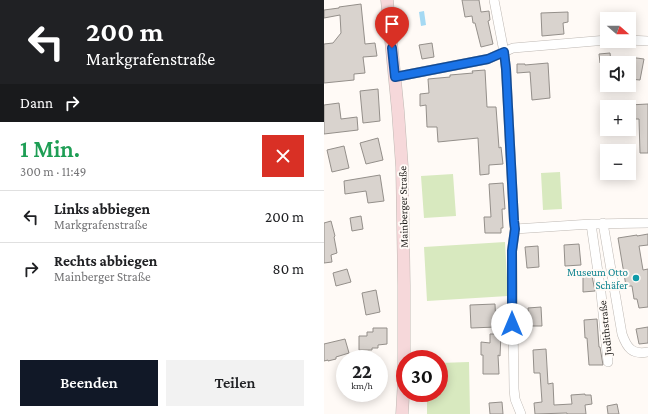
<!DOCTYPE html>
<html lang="de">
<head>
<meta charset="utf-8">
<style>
  :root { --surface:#fff; --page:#f2f2f2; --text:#202124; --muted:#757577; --line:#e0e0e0; --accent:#111827 }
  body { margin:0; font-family:"Crimson Pro",serif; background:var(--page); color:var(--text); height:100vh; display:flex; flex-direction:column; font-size:15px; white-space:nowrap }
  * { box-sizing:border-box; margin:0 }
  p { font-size:13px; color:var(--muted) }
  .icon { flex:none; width:22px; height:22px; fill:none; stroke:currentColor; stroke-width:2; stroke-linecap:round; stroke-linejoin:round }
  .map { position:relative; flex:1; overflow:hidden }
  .drawer { display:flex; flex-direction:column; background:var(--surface); width:324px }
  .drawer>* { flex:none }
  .guide { background:#202124; color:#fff; overflow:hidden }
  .needle { width:26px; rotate:110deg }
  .tools { position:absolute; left:276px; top:12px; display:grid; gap:8px }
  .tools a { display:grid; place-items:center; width:36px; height:36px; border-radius:0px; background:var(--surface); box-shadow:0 2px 10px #0003; font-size:20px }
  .speed { position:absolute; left:12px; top:350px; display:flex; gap:8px; font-size:20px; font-weight:700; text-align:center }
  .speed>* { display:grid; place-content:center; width:52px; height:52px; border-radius:50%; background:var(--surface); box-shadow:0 2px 10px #0003; line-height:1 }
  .speed small { font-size:10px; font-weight:400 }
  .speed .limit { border:6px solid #d22; background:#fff; color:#111 }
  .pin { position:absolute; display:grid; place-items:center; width:34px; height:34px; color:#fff; margin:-41px -17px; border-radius:50% 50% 50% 0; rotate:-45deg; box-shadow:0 0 4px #0007 }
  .pin .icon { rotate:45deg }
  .me { position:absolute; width:44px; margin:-22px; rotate:0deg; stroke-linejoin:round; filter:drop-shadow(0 0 3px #0008) }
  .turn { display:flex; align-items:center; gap:14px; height:84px; padding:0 20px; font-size:18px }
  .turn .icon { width:52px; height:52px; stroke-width:2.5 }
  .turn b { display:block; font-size:28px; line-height:34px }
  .then { display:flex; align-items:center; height:38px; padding:0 20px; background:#0003; gap:8px; font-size:15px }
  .round { display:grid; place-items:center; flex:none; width:42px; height:42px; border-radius:0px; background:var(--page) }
  .head { display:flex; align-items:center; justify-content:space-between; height:68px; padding:0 20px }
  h1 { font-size:24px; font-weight:600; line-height:30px; color:#1e9e55 }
  .button { display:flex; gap:8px; margin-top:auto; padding:8px 20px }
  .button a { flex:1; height:46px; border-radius:0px; background:var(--accent); color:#fff; font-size:16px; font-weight:600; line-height:46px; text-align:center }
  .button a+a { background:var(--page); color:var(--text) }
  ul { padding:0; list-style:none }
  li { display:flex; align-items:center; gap:12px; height:52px; padding:0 20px; border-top:1px solid var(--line) }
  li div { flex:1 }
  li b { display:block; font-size:15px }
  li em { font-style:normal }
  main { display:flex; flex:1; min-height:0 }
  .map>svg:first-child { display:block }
  .green { fill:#d8e9bf }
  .water { fill:#a5d9f3 }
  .building { fill:#d9d3ce; stroke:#948f8a }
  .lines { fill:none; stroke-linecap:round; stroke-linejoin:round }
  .minor-casing { stroke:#beb8b3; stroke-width:10 }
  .secondary-casing { stroke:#beb8b3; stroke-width:13 }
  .minor { stroke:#fff; stroke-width:9 }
  .secondary { stroke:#f6d8da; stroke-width:12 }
  .route-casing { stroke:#114b97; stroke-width:10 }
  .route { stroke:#1a73e8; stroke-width:7 }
  .culture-dot { fill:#0f9aa8; stroke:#fffaf6; stroke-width:1.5 }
  .labels { text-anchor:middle; stroke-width:4; stroke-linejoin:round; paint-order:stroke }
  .street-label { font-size:11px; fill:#1d1b19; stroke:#fffaf6 }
  .culture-label { font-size:11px; fill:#0d838f; stroke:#fffaf6; text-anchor:end }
</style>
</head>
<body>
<main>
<section class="drawer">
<div class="guide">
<div class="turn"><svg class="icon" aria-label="left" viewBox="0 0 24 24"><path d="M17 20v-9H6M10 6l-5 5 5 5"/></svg><div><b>200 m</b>Markgrafenstraße</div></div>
<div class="then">Dann<svg class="icon" aria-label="right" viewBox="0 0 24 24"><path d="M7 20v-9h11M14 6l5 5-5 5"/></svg></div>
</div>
<div class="head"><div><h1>1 Min.</h1><p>300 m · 11:49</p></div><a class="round" style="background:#d93025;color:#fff"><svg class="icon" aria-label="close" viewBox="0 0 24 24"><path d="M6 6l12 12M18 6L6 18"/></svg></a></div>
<ul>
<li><svg class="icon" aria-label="left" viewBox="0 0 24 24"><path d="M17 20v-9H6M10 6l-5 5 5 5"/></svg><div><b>Links abbiegen</b><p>Markgrafenstraße</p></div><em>200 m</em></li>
<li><svg class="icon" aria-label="right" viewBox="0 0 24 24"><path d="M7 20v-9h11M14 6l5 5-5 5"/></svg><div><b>Rechts abbiegen</b><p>Mainberger Straße</p></div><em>80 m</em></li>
</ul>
<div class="button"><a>Beenden</a><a>Teilen</a></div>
</section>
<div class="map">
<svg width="324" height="414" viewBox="0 0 324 414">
  <rect width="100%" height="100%" fill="#fffaf6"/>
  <!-- green -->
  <path class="green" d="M 236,172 L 238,209 L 219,210 L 217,173 Z
    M 129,174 L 132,216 L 100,218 L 97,176 Z
    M 181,242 L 184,296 L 103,301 L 100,247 Z
    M 145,362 L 146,414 L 103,414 L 103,393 L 115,393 L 115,363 Z"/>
  <!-- water -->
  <path class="water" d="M 100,11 L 102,25 L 97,26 L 95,12 Z"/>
  <!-- building -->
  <path class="building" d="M 138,0 L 155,0 L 157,12 L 165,11 L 166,20 L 164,21 L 169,44 L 157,47 L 151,23 L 149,23 L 148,16 L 141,17 Z
    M 37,4 L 41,44 L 51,43 L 53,56 L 39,57 L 41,73 L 30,74 L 30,80 L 0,83 L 0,44 L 9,43 L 17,33 L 16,15 L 0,18 L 0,10 L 15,8 L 15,7 Z
    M 244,12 L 244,22 L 239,23 L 240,34 L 218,36 L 217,13 Z
    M 108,43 L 110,57 L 98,59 L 95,45 Z
    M 286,53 L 287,62 L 276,63 L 275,54 Z
    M 305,57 L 320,59 L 316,80 L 305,79 Z
    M 224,63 L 226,98 L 208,100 L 206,72 L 193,73 L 193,64 L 201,64 L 201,65 Z
    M 161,70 L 163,107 L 172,107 L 175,148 L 177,147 L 179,164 L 165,165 L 165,174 L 156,175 L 154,138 L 114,142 L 113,127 L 103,127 L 102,105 L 96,106 L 96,94 L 105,93 L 104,79 L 126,77 L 126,75 L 149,73 L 148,71 Z
    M 54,89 L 56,121 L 39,123 L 36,91 Z
    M 15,103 L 17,119 L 33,117 L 34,130 L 0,134 L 0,105 Z
    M 324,104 L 324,153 L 316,153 L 315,119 L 305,119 L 305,105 Z
    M 54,138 L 59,160 L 42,164 L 36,143 Z
    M 20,146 L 25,168 L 8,172 L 3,150 Z
    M 56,175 L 60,201 L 44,203 L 42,191 L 21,194 L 20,181 Z
    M 179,183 L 181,209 L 178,209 L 179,228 L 177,228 L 177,233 L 161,233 L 160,217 L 167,217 L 165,184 Z
    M 37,216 L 39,229 L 28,231 L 26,218 Z
    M 7,221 L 11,236 L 10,237 L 13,253 L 7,255 L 8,262 L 0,263 L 0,223 Z
    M 324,234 L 324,245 L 315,246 L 319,270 L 324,269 L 324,307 L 315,308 L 313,299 L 310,299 L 308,286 L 302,286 L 294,238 L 313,235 L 313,236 Z
    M 255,244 L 257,265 L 241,266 L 240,245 Z
    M 214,246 L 215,267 L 203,268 L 201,247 Z
    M 23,269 L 27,282 L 12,286 L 9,273 Z
    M 268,276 L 271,291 L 259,292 L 259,277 Z
    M 52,290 L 56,312 L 42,315 L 38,293 Z
    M 171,304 L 172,327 L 147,328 L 146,305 Z
    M 217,307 L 218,326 L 205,326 L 204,308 Z
    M 273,319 L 275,347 L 276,347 L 279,365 L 265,365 L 263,338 L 261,338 L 260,320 Z
    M 324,327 L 324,343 L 315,344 L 312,329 Z
    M 49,328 L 63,328 L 63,344 L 54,345 L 54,348 L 48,348 L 48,350 L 35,350 L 35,336 L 43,336 L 43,332 L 49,332 Z
    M 166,334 L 177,334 L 176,356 L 174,355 L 175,374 L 159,374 L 159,355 L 157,355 L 157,342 L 166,343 Z
    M 21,339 L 25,353 L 12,357 L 12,359 L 4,361 L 4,360 L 0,361 L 0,344 Z
    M 222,349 L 224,384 L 229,383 L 230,405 L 248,404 L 247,395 L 261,394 L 261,395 L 267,395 L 268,404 L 261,405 L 262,414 L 243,414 L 243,413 L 211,414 L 210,403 L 218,402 L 216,373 L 210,373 L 209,350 Z
    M 178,402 L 179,414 L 166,414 L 165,403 Z
    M 293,404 L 295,414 L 284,414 L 283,406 Z"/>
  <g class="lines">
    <defs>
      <path id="minor" d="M 170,0 L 180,52 L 182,69 L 190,221 L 191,229 L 188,251 L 190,389 L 191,399 L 197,414
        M 305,40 L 324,41
        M 71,77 L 164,59 L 189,48 L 283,40
        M 279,223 L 298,334 C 303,348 308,355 324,352
        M 267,224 L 277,293 L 284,362
        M 191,229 L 267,224 L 324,223"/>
      <path id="secondary" d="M 63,0 L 74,111 L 78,167 L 80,285 L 80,380 L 78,414"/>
    </defs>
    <!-- minor casing -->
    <use href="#minor" class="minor-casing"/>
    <!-- secondary casing -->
    <use href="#secondary" class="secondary-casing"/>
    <!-- minor -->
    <use href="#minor" class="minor"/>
    <!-- secondary -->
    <use href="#secondary" class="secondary"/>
  </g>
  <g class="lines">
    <defs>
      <path id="route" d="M 68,48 L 71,77 L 164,59 L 180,52 L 182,69 L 190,221 L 191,229 L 188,251 L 188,324"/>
    </defs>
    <!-- route casing -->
    <use href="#route" class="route-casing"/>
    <!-- route -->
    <use href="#route" class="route"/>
  </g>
  <!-- markers -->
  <circle class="culture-dot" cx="312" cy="278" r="4"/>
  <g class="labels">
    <!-- street labels -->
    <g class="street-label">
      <text transform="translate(79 207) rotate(-91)" y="4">Mainberger Straße</text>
      <text transform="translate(281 328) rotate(-96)" y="4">Judithstraße</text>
    </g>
    <!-- culture labels -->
    <g class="culture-label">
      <text x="304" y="276">Museum Otto<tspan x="304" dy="13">Schäfer</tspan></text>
    </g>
  </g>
</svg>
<div class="tools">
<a><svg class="needle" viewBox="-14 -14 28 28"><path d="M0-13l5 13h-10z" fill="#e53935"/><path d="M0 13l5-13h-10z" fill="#757577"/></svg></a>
<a><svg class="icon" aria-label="sound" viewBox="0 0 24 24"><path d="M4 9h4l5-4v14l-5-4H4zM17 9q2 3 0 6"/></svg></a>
<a>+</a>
<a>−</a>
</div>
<div class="speed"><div>22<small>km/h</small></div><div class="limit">30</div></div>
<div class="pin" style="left:68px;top:48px;background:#d93025"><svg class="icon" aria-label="arrive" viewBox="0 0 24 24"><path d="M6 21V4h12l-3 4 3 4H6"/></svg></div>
<svg class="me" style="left:188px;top:324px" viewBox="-20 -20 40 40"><circle r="19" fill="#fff"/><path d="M0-13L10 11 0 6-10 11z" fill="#1a73e8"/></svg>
</div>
</main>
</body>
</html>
